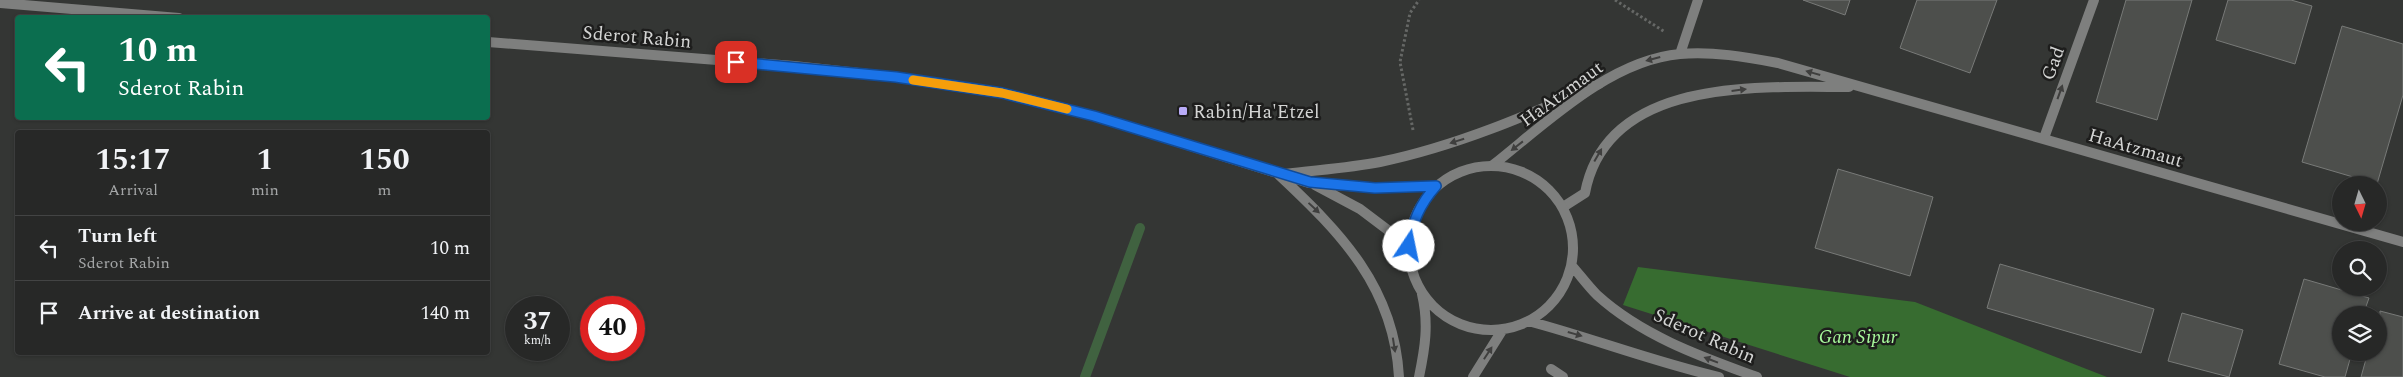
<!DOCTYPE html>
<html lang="en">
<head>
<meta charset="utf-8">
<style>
  :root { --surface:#272827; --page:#2f302f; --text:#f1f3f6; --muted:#a4a6a7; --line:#434444 }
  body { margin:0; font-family:Spectral,serif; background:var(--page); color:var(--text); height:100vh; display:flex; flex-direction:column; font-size:19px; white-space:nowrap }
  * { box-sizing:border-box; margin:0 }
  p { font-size:16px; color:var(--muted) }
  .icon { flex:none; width:28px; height:28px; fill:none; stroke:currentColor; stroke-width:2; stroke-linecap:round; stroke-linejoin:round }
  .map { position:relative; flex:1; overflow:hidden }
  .side { position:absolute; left:15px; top:130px; width:475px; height:225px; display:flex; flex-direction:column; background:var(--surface); border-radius:5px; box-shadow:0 1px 4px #0004,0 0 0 1px var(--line) }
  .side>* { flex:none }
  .banner { position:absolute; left:15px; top:15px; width:475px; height:105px; border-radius:5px; box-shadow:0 1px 4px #0004,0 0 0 1px var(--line); background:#0b6e4f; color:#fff; overflow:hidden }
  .needle { width:32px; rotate:175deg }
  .buttons { position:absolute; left:2332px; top:176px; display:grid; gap:10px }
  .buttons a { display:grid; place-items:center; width:55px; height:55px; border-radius:50%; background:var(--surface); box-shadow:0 1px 4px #0004,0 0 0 1px var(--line); font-size:25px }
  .speed { position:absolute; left:505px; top:296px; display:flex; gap:10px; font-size:25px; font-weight:700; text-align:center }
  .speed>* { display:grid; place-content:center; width:65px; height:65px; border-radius:50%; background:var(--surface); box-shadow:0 1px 4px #0004,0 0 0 1px var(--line); line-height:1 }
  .speed small { font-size:12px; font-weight:400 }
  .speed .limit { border:8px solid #d22; background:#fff; color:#111 }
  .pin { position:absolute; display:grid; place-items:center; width:42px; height:42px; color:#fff; margin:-21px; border-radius:10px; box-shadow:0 2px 8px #0006 }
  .me { position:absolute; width:55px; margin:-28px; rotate:11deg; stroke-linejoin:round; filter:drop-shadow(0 0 4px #0008) }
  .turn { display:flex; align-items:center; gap:18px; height:105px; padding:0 20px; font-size:22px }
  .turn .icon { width:65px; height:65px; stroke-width:2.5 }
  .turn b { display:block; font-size:35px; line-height:42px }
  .eta { display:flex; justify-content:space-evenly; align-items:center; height:85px; text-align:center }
  .eta b { font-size:30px; font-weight:700; line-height:35px }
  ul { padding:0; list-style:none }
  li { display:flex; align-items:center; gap:15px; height:65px; padding:0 20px; border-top:1px solid var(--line) }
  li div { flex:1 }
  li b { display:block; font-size:19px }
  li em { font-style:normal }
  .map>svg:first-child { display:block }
  .green { fill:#376c30 }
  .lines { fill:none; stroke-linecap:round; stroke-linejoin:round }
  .stream { stroke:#406240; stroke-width:10 }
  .building { fill:#4d4f4c; stroke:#787a78 }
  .path { stroke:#666866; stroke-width:3; stroke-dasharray:2.5 2.5; stroke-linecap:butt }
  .service { stroke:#7e7f7e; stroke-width:10 }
  .minor { stroke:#7e7f7e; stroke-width:10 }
  .tertiary { stroke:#7e7f7e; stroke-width:10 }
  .oneway { fill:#3f3f3e }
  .route-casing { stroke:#114b97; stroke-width:12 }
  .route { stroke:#1a73e8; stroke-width:9 }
  .slow { stroke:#f59e0b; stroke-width:9 }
  .poi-dot { fill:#b8abf7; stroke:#1d1d1c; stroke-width:2 }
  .labels { text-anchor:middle; stroke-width:5; stroke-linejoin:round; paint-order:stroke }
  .street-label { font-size:19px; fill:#d4d5d4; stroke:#1d1d1c }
  .poi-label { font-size:19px; fill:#d4d5d4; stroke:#1d1d1c; text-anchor:start }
  .park-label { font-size:19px; font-style:italic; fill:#a9fb9d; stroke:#1d1d1c }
</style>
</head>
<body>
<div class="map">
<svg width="2403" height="377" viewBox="0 0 2403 377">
  <rect width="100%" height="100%" fill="#343634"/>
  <!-- green -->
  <path class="green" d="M 1638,267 L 1915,302 L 2107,377 L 1850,377 L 1623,305 Z"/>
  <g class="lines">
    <!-- stream -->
    <path class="stream" d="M 1085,377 L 1140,228"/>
  </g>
  <!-- building -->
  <path class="building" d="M 1803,0 L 1850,0 L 1845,15 Z
    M 1917,0 L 1997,0 L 1970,73 L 1900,48 Z
    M 2126,0 L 2192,0 L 2157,120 L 2096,102 Z
    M 2228,0 L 2291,0 L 2312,6 L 2295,64 L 2216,40 Z
    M 2342,26 L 2403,44 L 2403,95 L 2377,184 L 2302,162 Z
    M 1838,169 L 1933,197 L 1910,276 L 1815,248 Z
    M 2000,264 L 2154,309 L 2141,353 L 1987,308 Z
    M 2304,279 L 2369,298 L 2363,315 L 2341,315 L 2341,352 L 2352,352 L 2345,377 L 2325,377 L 2279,364 Z
    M 2380,311 L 2403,317 L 2403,377 L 2361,377 L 2368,352 L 2379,352 Z
    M 2182,313 L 2243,330 L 2229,377 L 2168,361 Z"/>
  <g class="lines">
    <!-- path -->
    <path class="path" d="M 1615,0 L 1665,32
      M 1413,130 L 1400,62 L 1410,13 L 1419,0"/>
    <!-- service -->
    <path class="service" d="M 1551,369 L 1563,377"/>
    <!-- minor -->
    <path class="minor" d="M 1680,54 L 1698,0
      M 2044,138 L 2094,0
      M 1493,165 C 1545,124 1610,60 1680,54 C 1712,51 1746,57 1778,63 L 2403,242
      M 1563,207 L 1585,193 C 1607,77 1758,87 1849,87"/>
    <!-- tertiary -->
    <path class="tertiary" d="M 0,3 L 179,18
      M 488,42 L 794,66 L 896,77 L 1002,93 L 1094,116 L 1309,183 L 1375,188 L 1436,186
      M1409 248a82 82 0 1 1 164 0a82 82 0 1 1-164 0Z
      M 1285,174 C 1317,170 1349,168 1380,162 C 1457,146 1528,115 1599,84
      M 1279,175 C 1341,233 1394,287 1399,377
      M 1315,185 L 1360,209 L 1409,246
      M 1572,266 C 1580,275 1588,286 1597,295 C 1642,336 1702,357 1757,377
      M 1528,321 C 1592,338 1654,362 1719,377
      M 1419,377 C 1425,348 1429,324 1422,294
      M 1473,377 L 1503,329"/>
  </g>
  <!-- one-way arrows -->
  <defs><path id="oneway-solid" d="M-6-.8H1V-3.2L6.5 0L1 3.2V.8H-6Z" transform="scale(1.25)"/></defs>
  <g class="oneway">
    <use href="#oneway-solid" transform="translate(1653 59) rotate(165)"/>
    <use href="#oneway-solid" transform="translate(1813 73) rotate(-164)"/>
    <use href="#oneway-solid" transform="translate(1739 90) rotate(-7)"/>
    <use href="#oneway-solid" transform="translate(2060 92) rotate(-70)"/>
    <use href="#oneway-solid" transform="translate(1457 141) rotate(163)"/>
    <use href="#oneway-solid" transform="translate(1517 146) rotate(142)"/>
    <use href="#oneway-solid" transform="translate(1598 155) rotate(-60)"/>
    <use href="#oneway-solid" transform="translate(1314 208) rotate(43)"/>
    <use href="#oneway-solid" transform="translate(1575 334) rotate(16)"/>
    <use href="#oneway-solid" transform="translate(1394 345) rotate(81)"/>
    <use href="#oneway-solid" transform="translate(1488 353) rotate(-57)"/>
    <use href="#oneway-solid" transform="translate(1711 360) rotate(-159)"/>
  </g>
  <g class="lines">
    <defs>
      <path id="route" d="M 736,62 L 896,77 L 1002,93 L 1094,116 L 1310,182 L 1375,188 L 1436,186 C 1420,204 1412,222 1409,246"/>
    </defs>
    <!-- route casing -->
    <use href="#route" class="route-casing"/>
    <!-- route -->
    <use href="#route" class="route"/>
    <!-- slow -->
    <path class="slow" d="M 913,80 L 1002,93 L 1067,109"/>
  </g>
  <!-- markers -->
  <rect class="poi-dot" x="1178" y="106" width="10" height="10" rx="2.5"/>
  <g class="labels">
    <!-- street labels -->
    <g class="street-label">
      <text transform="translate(637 36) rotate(5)" y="7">Sderot Rabin</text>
      <text transform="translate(2052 63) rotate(-70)" y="7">Gad</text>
      <text transform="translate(1561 93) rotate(-36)" y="7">HaAtzmaut</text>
      <text transform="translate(2136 147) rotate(16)" y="7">HaAtzmaut</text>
      <text transform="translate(1705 335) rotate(24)" y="7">Sderot Rabin</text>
    </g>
    <!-- poi labels -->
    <g class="poi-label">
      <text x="1193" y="118">Rabin/Ha'Etzel</text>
    </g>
    <!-- park labels -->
    <g class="park-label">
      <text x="1858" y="343">Gan Sipur</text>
    </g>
  </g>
</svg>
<div class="buttons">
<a><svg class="needle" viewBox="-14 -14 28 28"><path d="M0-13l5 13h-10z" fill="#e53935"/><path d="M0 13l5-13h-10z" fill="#a4a6a7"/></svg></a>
<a><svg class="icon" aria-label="search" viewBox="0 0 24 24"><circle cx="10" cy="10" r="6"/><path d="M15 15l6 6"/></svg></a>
<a><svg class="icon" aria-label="layers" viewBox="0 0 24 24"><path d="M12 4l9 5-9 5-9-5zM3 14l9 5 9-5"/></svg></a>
</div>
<div class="speed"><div>37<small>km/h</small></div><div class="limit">40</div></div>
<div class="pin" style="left:736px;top:62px;background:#d93025"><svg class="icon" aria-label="arrive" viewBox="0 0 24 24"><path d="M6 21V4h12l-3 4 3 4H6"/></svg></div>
<svg class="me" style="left:1409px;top:246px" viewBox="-20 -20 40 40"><circle r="19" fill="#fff"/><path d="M0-13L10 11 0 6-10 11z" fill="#1a73e8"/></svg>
<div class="banner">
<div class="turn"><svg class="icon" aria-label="left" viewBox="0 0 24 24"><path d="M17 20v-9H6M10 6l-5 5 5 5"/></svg><div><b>10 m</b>Sderot Rabin</div></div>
</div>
<section class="side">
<div class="eta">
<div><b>15:17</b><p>Arrival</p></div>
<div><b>1</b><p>min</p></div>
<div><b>150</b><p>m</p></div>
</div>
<ul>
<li><svg class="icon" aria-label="left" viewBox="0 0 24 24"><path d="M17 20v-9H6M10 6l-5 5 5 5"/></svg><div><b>Turn left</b><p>Sderot Rabin</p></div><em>10 m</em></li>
<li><svg class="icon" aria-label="arrive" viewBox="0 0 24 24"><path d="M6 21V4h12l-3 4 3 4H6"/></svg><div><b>Arrive at destination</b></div><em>140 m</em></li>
</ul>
</section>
</div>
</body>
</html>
